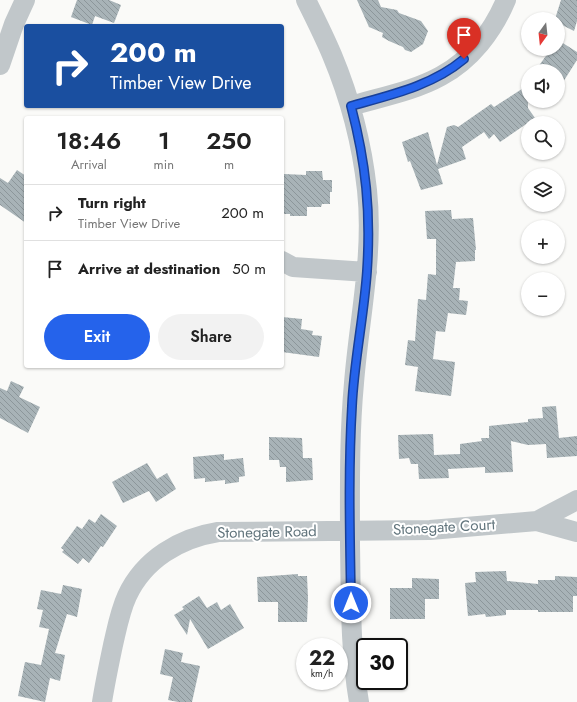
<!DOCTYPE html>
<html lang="en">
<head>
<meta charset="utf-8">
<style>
  :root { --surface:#fff; --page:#f2f2f2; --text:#222; --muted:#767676; --line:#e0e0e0; --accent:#2563eb }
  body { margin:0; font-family:Jost,sans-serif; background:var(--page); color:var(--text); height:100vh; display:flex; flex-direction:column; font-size:15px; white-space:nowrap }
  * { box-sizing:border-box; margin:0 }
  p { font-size:13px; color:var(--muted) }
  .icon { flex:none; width:22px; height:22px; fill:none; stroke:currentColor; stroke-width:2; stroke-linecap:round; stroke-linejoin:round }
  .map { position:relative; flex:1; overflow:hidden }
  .sheet { position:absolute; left:24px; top:116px; width:260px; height:252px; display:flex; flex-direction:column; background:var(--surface); border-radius:4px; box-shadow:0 1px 3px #0004 }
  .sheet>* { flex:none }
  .top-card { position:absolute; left:24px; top:24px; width:260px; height:84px; border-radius:4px; box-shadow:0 1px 3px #0004; background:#1a4fa0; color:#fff; overflow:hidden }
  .needle { width:26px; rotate:195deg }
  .buttons { position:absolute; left:521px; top:12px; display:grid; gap:8px }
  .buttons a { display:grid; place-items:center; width:44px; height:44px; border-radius:50%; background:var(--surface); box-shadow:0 1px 3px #0004; font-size:20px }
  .speed { position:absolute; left:296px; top:638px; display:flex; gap:8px; font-size:20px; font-weight:700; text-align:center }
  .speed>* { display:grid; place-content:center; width:52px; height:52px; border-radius:50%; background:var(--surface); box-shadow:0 1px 3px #0004; line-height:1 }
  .speed small { font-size:10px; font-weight:400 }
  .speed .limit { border:2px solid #111; border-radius:6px; background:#fff; color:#111 }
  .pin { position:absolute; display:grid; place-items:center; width:34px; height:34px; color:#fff; margin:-41px -17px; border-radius:50% 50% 50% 0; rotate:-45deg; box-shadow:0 0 4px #0007 }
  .pin .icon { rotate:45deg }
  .me { position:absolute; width:44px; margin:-22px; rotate:0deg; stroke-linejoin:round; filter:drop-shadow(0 0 3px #0008) }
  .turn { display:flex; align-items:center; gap:14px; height:84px; padding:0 20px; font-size:18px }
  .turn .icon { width:52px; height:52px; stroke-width:2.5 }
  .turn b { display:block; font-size:28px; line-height:34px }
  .eta { display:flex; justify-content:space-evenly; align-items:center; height:68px; text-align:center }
  .eta b { font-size:24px; font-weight:600; line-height:28px }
  .primary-button { display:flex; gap:8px; margin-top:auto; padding:8px 20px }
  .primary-button a { flex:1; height:46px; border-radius:24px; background:var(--accent); color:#fff; font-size:16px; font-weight:600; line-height:46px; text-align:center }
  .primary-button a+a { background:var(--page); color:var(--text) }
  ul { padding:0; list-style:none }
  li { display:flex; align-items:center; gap:12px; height:56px; padding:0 20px; border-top:1px solid var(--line) }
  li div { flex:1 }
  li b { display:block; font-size:15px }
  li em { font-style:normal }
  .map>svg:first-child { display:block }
  .building { fill:url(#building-back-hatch) }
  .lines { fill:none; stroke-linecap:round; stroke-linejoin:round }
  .minor { stroke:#c1c7ca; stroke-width:20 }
  .route-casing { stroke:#184099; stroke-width:10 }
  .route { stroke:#2563eb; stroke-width:7 }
  .labels { text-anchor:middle; stroke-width:4; stroke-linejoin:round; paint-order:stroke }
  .street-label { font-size:15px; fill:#61747c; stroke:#fff }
</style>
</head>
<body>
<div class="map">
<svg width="577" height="702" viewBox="0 0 577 702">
  <defs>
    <pattern id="building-back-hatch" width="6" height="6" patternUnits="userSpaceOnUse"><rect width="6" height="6" fill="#a8b3b7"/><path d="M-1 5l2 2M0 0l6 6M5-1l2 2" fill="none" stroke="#8c969a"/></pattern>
  </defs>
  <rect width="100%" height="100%" fill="#fafaf8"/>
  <!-- building -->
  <path class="building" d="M 77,0 L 109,0 L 121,5 L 114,23 L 95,16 L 92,25 L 71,17 Z
    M 357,0 L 378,0 L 381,7 L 397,10 L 399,13 L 421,21 L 428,31 L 423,44 L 411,52 L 405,50 L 403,47 L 389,41 L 382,37 L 383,33 L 369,27 Z
    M 561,0 L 577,0 L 577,21 L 574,31 L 558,23 L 558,19 L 555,19 Z
    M 558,40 L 577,52 L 577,60 L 558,90 L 558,71 L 535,71 L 551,49 L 558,49 Z
    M 528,85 L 528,108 L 535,118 L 500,142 L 494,134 L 489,139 L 484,132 L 462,147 L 466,159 L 438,169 L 443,184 L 421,190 L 410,161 L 408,162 L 402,142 L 428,132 L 437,165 L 447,127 L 454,125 L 458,127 L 491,104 L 494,107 Z
    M 17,170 L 26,176 L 26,223 L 0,205 L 0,178 L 8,183 Z
    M 306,171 L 322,171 L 323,180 L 332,180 L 332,192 L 330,192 L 330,204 L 322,204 L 321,207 L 307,207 L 307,216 L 290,216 L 290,214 L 282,214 L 282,186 L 284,186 L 284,174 L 306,175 Z
    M 451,210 L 452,219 L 473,218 L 476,250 L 475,250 L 475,261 L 456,262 L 453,288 L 460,288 L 459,300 L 468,301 L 466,315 L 448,313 L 445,332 L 436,331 L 433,359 L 455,362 L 451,396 L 415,391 L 418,367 L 405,365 L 408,340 L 415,341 L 418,299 L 426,300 L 428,274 L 436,275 L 436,239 L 427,239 L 425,211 Z
    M 282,317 L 302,319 L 301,329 L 313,331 L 312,335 L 322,336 L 319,357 L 282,352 Z
    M 11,381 L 24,387 L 19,397 L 40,407 L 28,433 L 0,418 L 0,388 L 7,391 Z
    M 556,406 L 559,438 L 577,436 L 577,456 L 547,458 L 546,444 L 528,445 L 511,441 L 513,472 L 485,473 L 485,467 L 448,469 L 449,478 L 419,479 L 418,464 L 411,464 L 409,458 L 399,459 L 398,435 L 433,434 L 434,455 L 460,454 L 460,444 L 482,441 L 481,438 L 489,438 L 489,426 L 528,422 L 528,419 L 543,418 L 542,407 Z
    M 269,437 L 302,438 L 303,458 L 312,458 L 313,480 L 286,482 L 286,467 L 280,467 L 279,460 L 269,460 Z
    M 224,454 L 224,460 L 243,458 L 245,476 L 239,477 L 239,482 L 225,484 L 225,480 L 205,482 L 205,478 L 194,479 L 193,457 Z
    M 147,463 L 157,479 L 167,473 L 176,489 L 156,502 L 149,491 L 123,503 L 112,482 Z
    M 101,514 L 117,526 L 103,547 L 101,546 L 89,563 L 83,558 L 78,564 L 62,552 L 64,550 L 61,548 L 77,526 L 82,529 L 89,519 L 95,523 Z
    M 506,571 L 507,581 L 538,584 L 538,580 L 555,580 L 555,576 L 577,577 L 577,596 L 573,596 L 573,612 L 538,612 L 538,610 L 506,610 L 506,615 L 486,617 L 485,614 L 468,616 L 465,583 L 476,582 L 475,572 Z
    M 298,574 L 298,576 L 307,576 L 308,598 L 307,622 L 278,622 L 278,602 L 258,602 L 257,577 Z
    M 412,578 L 439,579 L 439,599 L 425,599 L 425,619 L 390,619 L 390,588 L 412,588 Z
    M 63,585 L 82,589 L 77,617 L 67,614 L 55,653 L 65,655 L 60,681 L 50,678 L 45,702 L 18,696 L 25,662 L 41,665 L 49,629 L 39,627 L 43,610 L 37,609 L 41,590 L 61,594 Z
    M 199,596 L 207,608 L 217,602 L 221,610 L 230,604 L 244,628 L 208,649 L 190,619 L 187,635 L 174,615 L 184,609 L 182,607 Z
    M 165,649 L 183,653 L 181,662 L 200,666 L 192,702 L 178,702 L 168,700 L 173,677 L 160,674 Z"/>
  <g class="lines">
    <!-- minor -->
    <path class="minor" d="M 306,0 C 315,18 324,36 332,55 C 350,98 362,144 367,190 C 374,255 359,319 354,383 C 349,437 350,491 350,545 C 351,597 350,650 359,702
      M 0,65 L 14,24 L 25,0
      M 351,106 C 381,97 414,91 441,76 C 471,60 493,31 506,0
      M 282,261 L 293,267 L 367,272
      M 537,521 L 577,500
      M 102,702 C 105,683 109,664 113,645 C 117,628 120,611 127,596 C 144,559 180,538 218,532 L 430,530 L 537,521 L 577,532"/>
  </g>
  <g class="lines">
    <defs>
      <path id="route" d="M 351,603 C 350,538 348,472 352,406 C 354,361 364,316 367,271 C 371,212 366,163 351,106 C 390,95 432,86 464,59"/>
    </defs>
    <!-- route casing -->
    <use href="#route" class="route-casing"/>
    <!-- route -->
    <use href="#route" class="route"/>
  </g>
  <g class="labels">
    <!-- street labels -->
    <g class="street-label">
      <text transform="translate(444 527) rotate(-3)" y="5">Stonegate Court</text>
      <text transform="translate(267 532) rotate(-1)" y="5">Stonegate Road</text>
    </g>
  </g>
</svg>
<div class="buttons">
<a><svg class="needle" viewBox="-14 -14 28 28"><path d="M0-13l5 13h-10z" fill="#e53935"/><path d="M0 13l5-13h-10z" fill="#767676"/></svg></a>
<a><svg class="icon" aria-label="sound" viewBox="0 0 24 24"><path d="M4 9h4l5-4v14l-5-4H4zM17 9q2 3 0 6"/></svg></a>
<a><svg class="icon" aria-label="search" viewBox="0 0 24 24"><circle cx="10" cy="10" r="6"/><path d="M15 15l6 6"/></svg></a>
<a><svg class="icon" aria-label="layers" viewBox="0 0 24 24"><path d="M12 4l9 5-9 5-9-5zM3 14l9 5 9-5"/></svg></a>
<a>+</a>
<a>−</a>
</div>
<div class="speed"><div>22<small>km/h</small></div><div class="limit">30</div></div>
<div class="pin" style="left:464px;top:59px;background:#d93025"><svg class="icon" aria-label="arrive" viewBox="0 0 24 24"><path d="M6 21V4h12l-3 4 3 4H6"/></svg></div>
<svg class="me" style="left:351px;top:603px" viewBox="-20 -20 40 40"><circle r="17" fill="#2563eb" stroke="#fff" stroke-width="3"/><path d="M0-11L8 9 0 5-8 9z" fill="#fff"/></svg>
<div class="top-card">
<div class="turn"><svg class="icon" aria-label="right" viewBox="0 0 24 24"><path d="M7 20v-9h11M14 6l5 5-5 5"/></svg><div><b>200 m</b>Timber View Drive</div></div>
</div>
<section class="sheet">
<div class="eta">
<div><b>18:46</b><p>Arrival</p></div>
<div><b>1</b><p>min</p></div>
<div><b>250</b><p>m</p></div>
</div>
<ul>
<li><svg class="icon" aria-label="right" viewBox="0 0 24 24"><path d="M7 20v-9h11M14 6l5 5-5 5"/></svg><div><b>Turn right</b><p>Timber View Drive</p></div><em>200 m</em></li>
<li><svg class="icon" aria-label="arrive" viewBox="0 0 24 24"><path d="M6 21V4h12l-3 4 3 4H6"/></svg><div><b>Arrive at destination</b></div><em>50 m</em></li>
</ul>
<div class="primary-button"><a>Exit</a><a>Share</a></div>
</section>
</div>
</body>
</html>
